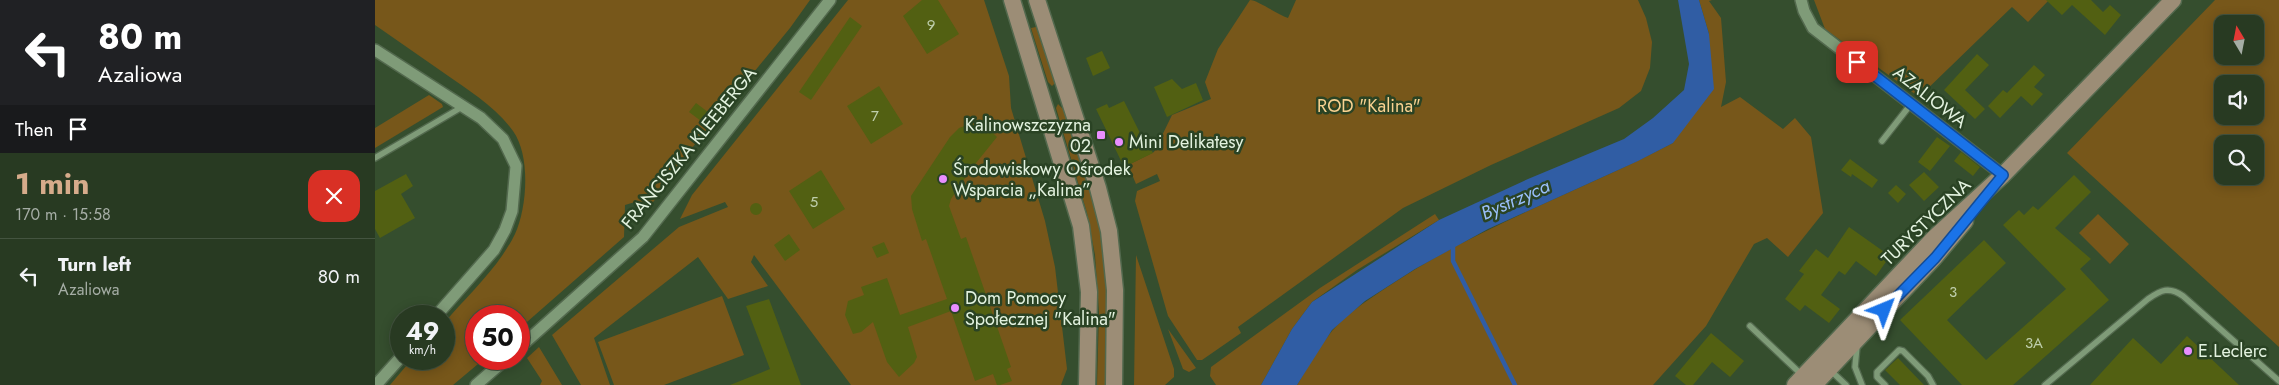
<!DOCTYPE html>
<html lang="en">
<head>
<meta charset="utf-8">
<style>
  :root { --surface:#283a22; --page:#30412a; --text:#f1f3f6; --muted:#a5ada5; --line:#445440; --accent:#d6ab8b }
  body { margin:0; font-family:Jost,sans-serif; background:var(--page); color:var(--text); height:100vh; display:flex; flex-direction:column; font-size:19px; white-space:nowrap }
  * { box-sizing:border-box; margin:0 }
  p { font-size:16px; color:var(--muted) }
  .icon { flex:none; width:28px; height:28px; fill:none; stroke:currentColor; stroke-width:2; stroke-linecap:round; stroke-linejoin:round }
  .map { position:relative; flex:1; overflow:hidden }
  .sheet { display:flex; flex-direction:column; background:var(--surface); width:375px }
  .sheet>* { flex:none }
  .top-card { background:#202124; color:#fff; overflow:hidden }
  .needle { width:32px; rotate:350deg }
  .buttons { position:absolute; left:1839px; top:15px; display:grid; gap:10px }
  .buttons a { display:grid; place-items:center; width:50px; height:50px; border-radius:10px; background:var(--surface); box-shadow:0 2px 12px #0003,0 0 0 1px var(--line); font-size:25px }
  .speed { position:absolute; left:15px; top:305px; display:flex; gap:10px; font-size:25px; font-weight:700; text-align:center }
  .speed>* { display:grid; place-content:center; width:65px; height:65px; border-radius:50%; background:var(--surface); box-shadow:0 2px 12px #0003,0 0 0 1px var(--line); line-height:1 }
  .speed small { font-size:12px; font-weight:400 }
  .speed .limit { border:8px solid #d22; background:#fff; color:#111 }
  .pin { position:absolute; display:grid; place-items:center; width:42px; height:42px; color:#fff; margin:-21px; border-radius:10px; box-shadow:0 2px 8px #0006 }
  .me { position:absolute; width:55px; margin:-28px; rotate:44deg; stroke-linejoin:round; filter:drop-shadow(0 0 4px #0008) }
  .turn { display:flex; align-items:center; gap:18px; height:105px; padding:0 15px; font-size:22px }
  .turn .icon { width:65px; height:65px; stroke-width:2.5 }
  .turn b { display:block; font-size:35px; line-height:42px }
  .then { display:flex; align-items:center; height:48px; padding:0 15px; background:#0003; gap:10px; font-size:19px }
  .round { display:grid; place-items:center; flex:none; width:52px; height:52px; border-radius:15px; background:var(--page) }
  .summary { display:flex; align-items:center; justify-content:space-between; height:85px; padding:0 15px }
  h1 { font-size:30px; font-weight:700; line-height:38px; color:var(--accent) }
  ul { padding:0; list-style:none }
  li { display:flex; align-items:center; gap:15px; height:75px; padding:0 15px; border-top:1px solid var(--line) }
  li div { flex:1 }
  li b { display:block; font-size:19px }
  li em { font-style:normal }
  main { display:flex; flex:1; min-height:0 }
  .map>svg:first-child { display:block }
  .green { fill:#77571a; fill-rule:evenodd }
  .water { fill:#305da4 }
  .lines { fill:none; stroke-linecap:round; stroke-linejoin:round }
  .stream { stroke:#305da4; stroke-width:4.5 }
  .building { fill:#526012 }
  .service-casing { stroke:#53694e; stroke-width:8 }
  .minor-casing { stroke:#53694e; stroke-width:14 }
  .secondary-casing { stroke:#53694e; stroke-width:19 }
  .service { stroke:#7f9b78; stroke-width:5.5 }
  .minor { stroke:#7f9b78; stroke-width:11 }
  .secondary { stroke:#9c8d76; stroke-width:16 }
  .route-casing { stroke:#114b97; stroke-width:12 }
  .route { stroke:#1a73e8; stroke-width:9 }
  .poi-dot { fill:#e98eff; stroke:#2a4324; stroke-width:2 }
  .labels { text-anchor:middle; stroke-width:5; stroke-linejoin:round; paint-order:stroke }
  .number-label { font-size:15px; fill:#bfceac }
  .street-label { font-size:18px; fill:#e3f2df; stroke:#2a4324 }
  .park-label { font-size:18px; fill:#f9d291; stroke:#2a4324 }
  .poi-label { font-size:18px; fill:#e3f2df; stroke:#2a4324; text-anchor:start }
  .water-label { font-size:19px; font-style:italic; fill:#9abffa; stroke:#2a4324 }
</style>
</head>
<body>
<main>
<section class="sheet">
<div class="top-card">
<div class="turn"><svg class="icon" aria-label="left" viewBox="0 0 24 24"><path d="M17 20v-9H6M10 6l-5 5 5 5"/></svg><div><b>80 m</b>Azaliowa</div></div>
<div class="then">Then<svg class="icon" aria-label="arrive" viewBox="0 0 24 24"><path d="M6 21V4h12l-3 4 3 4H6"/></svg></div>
</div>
<div class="summary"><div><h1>1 min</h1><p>170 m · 15:58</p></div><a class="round" style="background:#d93025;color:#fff"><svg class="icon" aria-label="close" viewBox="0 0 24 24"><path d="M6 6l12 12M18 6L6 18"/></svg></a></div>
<ul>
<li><svg class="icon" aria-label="left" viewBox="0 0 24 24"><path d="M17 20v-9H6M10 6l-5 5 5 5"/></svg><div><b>Turn left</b><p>Azaliowa</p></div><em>80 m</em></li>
</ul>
</section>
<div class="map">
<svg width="1904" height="385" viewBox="0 0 1904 385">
  <rect width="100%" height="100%" fill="#354e2e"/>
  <!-- green -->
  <path class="green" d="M 0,0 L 435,0 L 415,28 L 303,165 L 301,174 L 274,207 L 264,207 L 260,202 L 250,205 L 249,237 L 144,329 L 144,316 L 101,316 L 101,359 L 109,359 L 78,385 L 15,385 L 37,359 L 69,359 L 69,323 C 93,295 124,267 140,234 C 152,208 156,156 138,131 C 120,106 93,90 69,73 C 46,57 23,41 0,25 Z
    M 473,0 L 609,0 L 634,76 L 636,108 L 670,221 L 680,267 L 692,369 L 686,385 L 476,385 L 379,255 L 376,262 L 393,286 L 353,299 L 323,257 L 219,338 L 235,385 L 206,385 L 177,335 L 304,227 L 353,207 L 350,202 L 305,219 L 317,195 Z
    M 875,0 C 882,0 902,14 913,18 L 921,0 L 1263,0 L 1271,18 L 1277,42 L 1275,68 L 1266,91 L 1244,108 L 1116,165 L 1028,208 L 863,327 L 866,333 L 827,360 L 822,360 L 793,316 L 760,201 L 762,191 L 785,181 L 782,174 L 761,184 L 753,165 L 779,152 L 797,115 L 836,99 L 830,82 L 843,49 Z
    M 1324,0 L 1337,0 L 1334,1 L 1346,18 L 1351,82 L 1346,107 L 1365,97 L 1408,129 L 1420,118 L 1436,137 L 1448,213 L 1413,257 L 1392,238 L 1379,244 L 1331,326 L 1278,385 L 922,385 C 933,367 944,347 957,331 C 974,311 999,296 1020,282 C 1107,225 1206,191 1298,143 L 1334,34 Z
    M 1439,0 L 1674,0 L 1653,22 L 1637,7 L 1544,97 L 1450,29 Z
    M 1840,0 L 1904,0 L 1904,347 L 1692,153 ZM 1848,24 L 1880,24 L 1880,56 L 1848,56 ZM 1848,84 L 1880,84 L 1880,116 L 1848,116 ZM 1848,144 L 1880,144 L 1880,176 L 1848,176 Z
    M 661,27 L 680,83 L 677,86 L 673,82 L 656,28 Z
    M 54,95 L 67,104 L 68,107 L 0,148 L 0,128 Z
    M 683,104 L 688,109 C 702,151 721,196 728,240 C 735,288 732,337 731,385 L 722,385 L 724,312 L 720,255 L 712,213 L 681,108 Z
    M 1060,214 L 1064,220 L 982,270 L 937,302 L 917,329 L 886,385 L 841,385 L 835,376 L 836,367 L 945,288 Z
    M 1723,214 L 1754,244 L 1735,264 L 1704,233 Z
    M 761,255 L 799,369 L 799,377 L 790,385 L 759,385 Z
    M 347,296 L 369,355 L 289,385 L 239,385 L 223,342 Z
    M 793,329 L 821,368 L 814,372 L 808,369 Z
    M 164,347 L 187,385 L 165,385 L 167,381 L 152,358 Z"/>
  <!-- water -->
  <path class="water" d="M 1303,0 L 1324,0 L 1334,34 L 1339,89 L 1298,143 L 1263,161 L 1113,229 L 1040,269 L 990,301 L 957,330 L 922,385 L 886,385 L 917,329 L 937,302 L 1064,220 L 1153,179 L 1249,139 L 1278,118 L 1309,90 L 1314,64 Z"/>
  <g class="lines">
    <!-- stream -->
    <path class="stream" d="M 1078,243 L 1078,261 L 1140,385"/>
  </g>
  <!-- building -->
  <path class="building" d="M 547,0 L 563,0 L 584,34 L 552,54 L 528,16 Z
    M 1671,0 L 1716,0 L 1728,12 L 1735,5 L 1746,15 L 1730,35 L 1697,5 L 1687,15 Z
    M 475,17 L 487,26 L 436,100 L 424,92 Z
    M 727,51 L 735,68 L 718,76 L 711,58 Z
    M 1602,54 L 1614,65 L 1590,90 L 1610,109 L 1600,119 L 1569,90 Z
    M 1659,65 L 1670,75 L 1659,87 L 1668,94 L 1657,106 L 1646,96 L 1625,118 L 1613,106 L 1628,90 L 1632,93 Z
    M 797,79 L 807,89 L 821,83 L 828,100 L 792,117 L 779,87 Z
    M 504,86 L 528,124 L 496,144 L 472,106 Z
    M 749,101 L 770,143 L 772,142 L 778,153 L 749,167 L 721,109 L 732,104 L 734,108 Z
    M 321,103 L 333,112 L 326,121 L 314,112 Z
    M 595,124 L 612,127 L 622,137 L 597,168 L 576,199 L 574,206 L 586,239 L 591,237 L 636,367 L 632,369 L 637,381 L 625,385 L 622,385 L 618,374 L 600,381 L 576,311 L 533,327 L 542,357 L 539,363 L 524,377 L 512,362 L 498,322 L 486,332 L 478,334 L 470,315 L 473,301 L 489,295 L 486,287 L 512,278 L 525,315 L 572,299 L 551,239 L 547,241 L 537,209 L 536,196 L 575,137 L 584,128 Z
    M 1562,137 L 1575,146 L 1555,171 L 1543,162 Z
    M 1586,152 L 1605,167 L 1598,176 L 1579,161 Z
    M 1475,159 L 1503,180 L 1497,188 L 1477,174 L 1476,177 L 1466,170 Z
    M 446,170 L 470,209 L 438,229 L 414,191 Z
    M 1549,172 L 1564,187 L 1549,201 L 1534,185 Z
    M 31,174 L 38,186 L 26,194 L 40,218 L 5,238 L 0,229 L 0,191 Z
    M 1699,175 L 1716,192 L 1680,228 L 1716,259 L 1705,269 L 1734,300 L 1638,385 L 1587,385 L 1525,320 L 1609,240 L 1631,263 L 1572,320 L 1611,360 L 1691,289 L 1628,225 L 1644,210 L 1649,215 L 1658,206 L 1663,210 Z
    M 1521,185 L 1531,194 L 1523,203 L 1513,193 Z
    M375 209a6 6 0 1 1 12 0a6 6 0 1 1-12 0Z
    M 1474,227 L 1515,256 L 1501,276 L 1481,261 L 1470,275 L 1464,271 L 1446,295 L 1465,309 L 1454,323 L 1430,305 L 1425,311 L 1410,299 L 1429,274 L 1424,271 L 1441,249 L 1453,258 Z
    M 414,234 L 425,250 L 410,261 L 399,245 Z
    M 509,242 L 514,253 L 502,258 L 497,247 Z
    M 394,299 L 426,385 L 355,385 L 395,369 L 371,306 Z
    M 1336,333 L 1369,361 L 1355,377 L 1337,362 L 1318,385 L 1311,385 L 1300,376 Z
    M 1812,336 L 1864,385 L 1715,385 L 1758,338 L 1786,364 Z
    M 1523,358 L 1549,385 L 1525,385 L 1510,370 Z"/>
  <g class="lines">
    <defs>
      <path id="service" d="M 1507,141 L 1536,104
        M 0,158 L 87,107
        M 1375,326 L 1427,375
        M 1482,346 L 1480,367 L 1487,385
        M 1455,370 L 1471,385
        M 1510,385 L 1502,377 L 1502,372 L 1524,350 L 1528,351 L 1553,376 L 1558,385
        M 1670,385 L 1773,299 C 1786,290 1794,286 1808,296 L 1904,381"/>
      <path id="minor" d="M 1426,0 L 1429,11 L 1438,28 L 1628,175
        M 0,50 L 106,118 L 128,139 L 141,166 L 137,211 L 130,230 L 119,250 L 61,316
        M 144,348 L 268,237 L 455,0
        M 1,385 L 26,357
        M 101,385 L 131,359"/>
      <path id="secondary" d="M 637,0 L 706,226 L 714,292 L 712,385
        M 662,0 L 723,188 L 734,231 L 740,290 L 739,385
        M 1420,385 L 1559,238 L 1628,175 L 1798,0
        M 1439,385 L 1559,258 L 1590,221"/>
    </defs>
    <!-- service casing -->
    <use href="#service" class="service-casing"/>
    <!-- minor casing -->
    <use href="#minor" class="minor-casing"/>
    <!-- secondary casing -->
    <use href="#secondary" class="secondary-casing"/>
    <!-- service -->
    <use href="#service" class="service"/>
    <!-- minor -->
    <use href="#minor" class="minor"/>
    <!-- secondary -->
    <use href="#secondary" class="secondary"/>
  </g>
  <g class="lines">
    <defs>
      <path id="route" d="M 1482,62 L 1628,175 L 1560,258 L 1509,310"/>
    </defs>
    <!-- route casing -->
    <use href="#route" class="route-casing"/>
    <!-- route -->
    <use href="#route" class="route"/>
  </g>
  <!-- markers -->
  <g class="poi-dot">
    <rect x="721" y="130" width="10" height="10" rx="2.5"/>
    <circle cx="744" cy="142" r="5"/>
    <circle cx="568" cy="179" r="5"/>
    <circle cx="580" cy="308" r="5"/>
    <circle cx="1813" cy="351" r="5"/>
  </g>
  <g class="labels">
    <!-- number labels -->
    <g class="number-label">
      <text x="556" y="30">9</text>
      <text x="500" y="121">7</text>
      <text x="439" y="207">5</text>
      <text x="1578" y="297">3</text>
      <text x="1659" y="348">3A</text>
    </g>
    <!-- street labels -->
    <g class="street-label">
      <text transform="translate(1555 97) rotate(38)" y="6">AZALIOWA</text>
      <text transform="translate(314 148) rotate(-51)" y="6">FRANCISZKA KLEEBERGA</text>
      <text transform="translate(1551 222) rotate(-44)" y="6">TURYSTYCZNA</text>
    </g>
    <!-- park labels -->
    <g class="park-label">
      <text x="994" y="112">ROD "Kalina"</text>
    </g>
    <!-- poi labels -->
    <g class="poi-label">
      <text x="716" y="131" text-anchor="end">Kalinowszczyzna<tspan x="716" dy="21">02</tspan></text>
      <text x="754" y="148">Mini Delikatesy</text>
      <text x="578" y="175">Środowiskowy Ośrodek<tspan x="578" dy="21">Wsparcia „Kalina”</tspan></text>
      <text x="590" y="304">Dom Pomocy<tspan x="590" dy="21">Społecznej "Kalina"</tspan></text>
      <text x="1823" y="357">E.Leclerc</text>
    </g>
    <!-- water labels -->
    <g class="water-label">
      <text transform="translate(1140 199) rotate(-24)" y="7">Bystrzyca</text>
    </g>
  </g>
</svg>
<div class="buttons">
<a><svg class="needle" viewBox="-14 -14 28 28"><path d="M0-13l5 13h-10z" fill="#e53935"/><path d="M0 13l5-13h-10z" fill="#a5ada5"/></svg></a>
<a><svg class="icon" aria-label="sound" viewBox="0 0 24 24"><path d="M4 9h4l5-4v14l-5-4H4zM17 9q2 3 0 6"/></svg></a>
<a><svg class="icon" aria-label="search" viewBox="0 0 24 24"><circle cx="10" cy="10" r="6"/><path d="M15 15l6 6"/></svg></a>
</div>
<div class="speed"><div>49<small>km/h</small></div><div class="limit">50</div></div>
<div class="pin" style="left:1482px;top:62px;background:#d93025"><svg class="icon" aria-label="arrive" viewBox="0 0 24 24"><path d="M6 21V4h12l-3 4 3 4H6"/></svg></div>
<svg class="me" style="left:1509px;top:310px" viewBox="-20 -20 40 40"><path d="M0-17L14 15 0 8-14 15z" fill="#1a73e8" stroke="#fff" stroke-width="4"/></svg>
</div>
</main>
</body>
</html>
